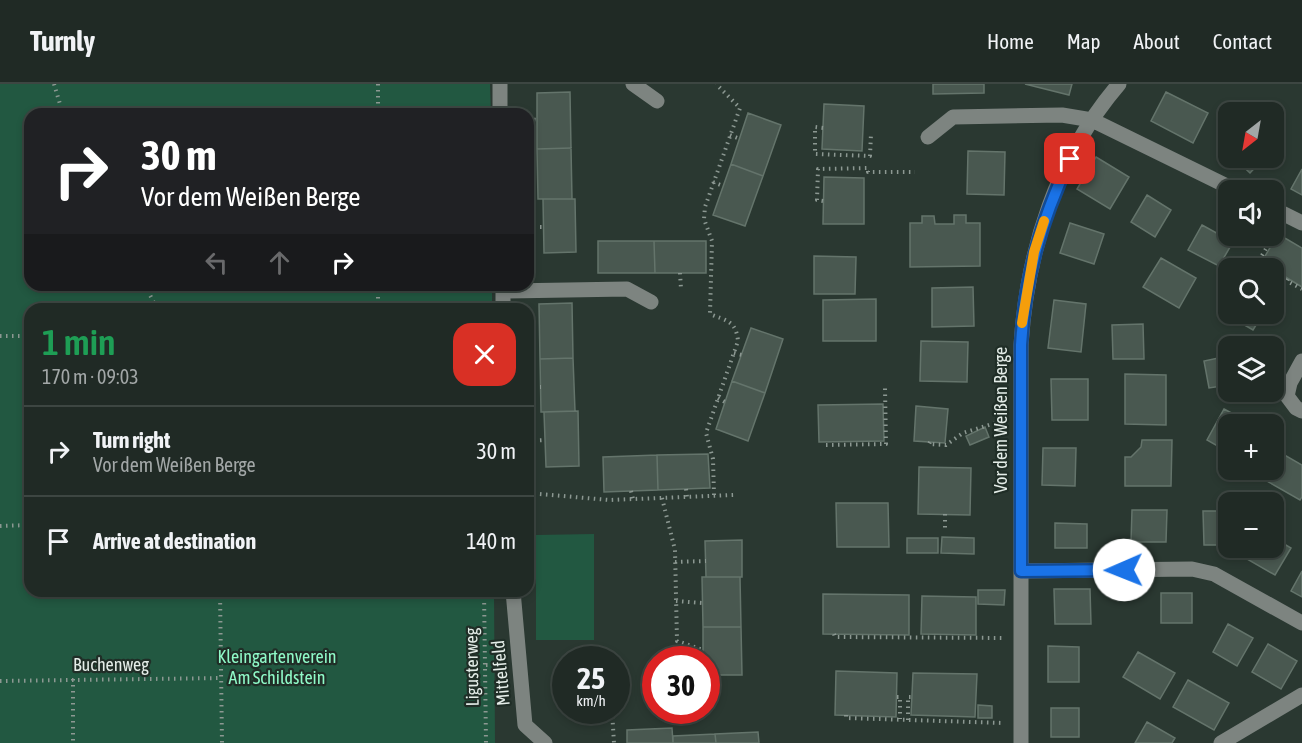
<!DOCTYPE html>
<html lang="en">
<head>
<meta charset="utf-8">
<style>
  :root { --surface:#202a25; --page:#2d3632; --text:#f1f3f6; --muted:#a2a7a7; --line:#3d4642 }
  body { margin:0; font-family:"Asap Condensed",sans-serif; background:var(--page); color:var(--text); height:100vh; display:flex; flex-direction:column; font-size:22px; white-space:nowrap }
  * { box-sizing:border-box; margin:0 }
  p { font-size:20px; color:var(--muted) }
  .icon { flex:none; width:33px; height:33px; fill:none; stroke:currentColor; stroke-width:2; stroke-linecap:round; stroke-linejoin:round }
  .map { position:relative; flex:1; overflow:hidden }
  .panel { position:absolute; left:24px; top:219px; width:510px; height:294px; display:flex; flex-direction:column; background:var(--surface); border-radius:18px; box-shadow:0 3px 9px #0003,0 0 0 2px var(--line) }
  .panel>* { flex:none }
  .banner { position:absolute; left:24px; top:24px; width:510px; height:183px; border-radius:18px; box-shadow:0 3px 9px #0003,0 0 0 2px var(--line); background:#202124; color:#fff; overflow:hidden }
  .needle { width:39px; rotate:211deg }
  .controls { position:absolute; left:1218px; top:18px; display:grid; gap:12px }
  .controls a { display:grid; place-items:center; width:66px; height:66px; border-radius:12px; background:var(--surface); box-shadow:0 3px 9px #0003,0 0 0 2px var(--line); font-size:30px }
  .speed { position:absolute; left:552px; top:562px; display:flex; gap:12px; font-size:30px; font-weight:700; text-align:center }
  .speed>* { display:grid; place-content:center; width:78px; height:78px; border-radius:50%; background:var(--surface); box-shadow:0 3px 9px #0003,0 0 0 2px var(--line); line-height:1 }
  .speed small { font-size:15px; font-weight:400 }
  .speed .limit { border:9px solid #d22; background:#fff; color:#111 }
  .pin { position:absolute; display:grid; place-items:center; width:51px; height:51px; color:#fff; margin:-26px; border-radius:12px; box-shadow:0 3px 9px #0006 }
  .me { position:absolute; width:66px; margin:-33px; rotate:269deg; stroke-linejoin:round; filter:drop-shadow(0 0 4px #0008) }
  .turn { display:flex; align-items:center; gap:21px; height:126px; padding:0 18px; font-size:27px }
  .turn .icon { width:78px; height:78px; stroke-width:2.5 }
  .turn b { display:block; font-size:42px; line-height:51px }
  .lanes { display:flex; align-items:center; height:57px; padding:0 18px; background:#0003; justify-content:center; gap:30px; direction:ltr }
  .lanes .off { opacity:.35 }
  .round { display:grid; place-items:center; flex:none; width:63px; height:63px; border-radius:18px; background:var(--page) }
  .overview { display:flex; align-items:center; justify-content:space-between; height:102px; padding:0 18px }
  h1 { font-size:36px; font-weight:600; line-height:45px; color:#1e9e55 }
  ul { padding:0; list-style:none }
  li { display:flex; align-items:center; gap:18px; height:90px; padding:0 18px; border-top:2px solid var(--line) }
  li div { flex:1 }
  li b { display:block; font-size:22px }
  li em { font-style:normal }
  header { display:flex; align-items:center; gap:36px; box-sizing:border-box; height:84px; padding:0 30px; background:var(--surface); border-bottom:2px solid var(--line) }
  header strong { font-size:28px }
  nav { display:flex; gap:33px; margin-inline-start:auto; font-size:21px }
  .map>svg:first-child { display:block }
  .green { fill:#225841 }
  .building { fill:#495850; stroke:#64746b; stroke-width:1.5 }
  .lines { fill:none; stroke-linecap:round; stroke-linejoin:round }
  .path { stroke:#8c9892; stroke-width:4; stroke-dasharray:1.5 4.5; stroke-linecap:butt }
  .minor { stroke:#7d8480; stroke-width:15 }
  .route-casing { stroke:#114b97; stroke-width:15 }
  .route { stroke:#1a73e8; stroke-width:10 }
  .slow { stroke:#f59e0b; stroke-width:10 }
  .labels { text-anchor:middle; stroke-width:4.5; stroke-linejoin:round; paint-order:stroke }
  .street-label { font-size:18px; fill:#e4ede8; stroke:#202e27 }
  .park-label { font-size:18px; fill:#8ffac8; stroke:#202e27 }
</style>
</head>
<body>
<header>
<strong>Turnly</strong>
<nav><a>Home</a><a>Map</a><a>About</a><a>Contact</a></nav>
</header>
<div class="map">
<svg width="1302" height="659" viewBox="0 0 1302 659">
  <rect width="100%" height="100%" fill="#2a3831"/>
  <!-- green -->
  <path class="green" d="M 0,0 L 490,0 L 491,30 L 30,30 L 30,201 L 492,201 L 492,225 L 30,225 L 30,507 L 494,507 L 495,659 L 0,659 Z
    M 594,450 L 594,556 L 536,556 L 536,451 Z"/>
  <!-- building -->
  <path class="building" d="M 933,0 L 984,0 L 984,9 L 933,10 Z
    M 1025,0 L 1072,0 L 1069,11 Z
    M 570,8 L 571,64 L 537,65 L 537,9 Z
    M 1166,8 L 1208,29 L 1193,59 L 1151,37 Z
    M 824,20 L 864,22 L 862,67 L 822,65 Z
    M 748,29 L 781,41 L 763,92 L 731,80 Z
    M 1228,49 L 1228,69 L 1219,60 Z
    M 571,64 L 572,115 L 538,115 L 537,65 Z
    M 968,67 L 1005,68 L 1004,111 L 967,110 Z
    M 1096,73 L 1129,93 L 1110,125 L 1077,105 Z
    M 1234,74 L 1264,74 L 1250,89 Z
    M 731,80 L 763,92 L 745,142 L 713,131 Z
    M 1302,85 L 1302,111 L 1291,105 Z
    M 824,93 L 864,94 L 864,140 L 823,140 Z
    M 1147,111 L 1171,126 L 1155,153 L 1131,138 Z
    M 543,115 L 575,115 L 576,168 L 544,169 Z
    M 954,131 L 966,131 L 966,139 L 980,139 L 980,182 L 910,183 L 910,139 L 922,139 L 922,132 L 934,132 L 935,140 L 954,140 Z
    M 1070,139 L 1104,150 L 1094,180 L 1060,169 Z
    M 1202,141 L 1233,158 L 1219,182 L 1188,166 Z
    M 1278,150 L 1302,164 L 1302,203 L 1274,186 L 1274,184 L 1261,179 Z
    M 598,157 L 654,157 L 655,189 L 598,189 Z
    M 654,157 L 706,157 L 706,189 L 655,189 Z
    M 814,172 L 856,173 L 855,210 L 814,210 Z
    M 1161,174 L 1196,194 L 1179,224 L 1143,203 Z
    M 973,203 L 974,242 L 932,243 L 932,204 Z
    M 1228,211 L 1228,230 L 1263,230 L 1253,246 L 1220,227 Z
    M 876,215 L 876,257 L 823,257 L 823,216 Z
    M 1054,216 L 1086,220 L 1081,268 L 1048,264 Z
    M 572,219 L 573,274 L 540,275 L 539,220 Z
    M 1143,240 L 1144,275 L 1113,275 L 1112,241 Z
    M 751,244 L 783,255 L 765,309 L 732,297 Z
    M 921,257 L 968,258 L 967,298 L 920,297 Z
    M 1228,272 L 1228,301 L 1209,304 L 1204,277 Z
    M 573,274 L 575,327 L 541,328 L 540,275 Z
    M 1125,290 L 1166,291 L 1166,341 L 1125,340 Z
    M 1051,295 L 1088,295 L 1088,336 L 1052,336 Z
    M 732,297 L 765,309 L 748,357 L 716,345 Z
    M 883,320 L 884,357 L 819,358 L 818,321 Z
    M 916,322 L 948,325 L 945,359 L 914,357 Z
    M 1224,325 L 1252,340 L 1228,340 L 1228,368 L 1207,356 Z
    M 578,327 L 579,382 L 546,383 L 544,328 Z
    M 985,343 L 989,353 L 970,361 L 966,352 Z
    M 1142,356 L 1172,356 L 1171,402 L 1125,402 L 1125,373 L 1131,373 L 1141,363 Z
    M 1043,364 L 1076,364 L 1075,402 L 1042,401 Z
    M 1274,365 L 1302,381 L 1302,413 L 1300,416 L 1258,392 L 1262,386 L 1274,386 Z
    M 708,370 L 710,404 L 658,406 L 657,371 Z
    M 657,371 L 658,406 L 604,408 L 603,373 Z
    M 919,383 L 971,384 L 970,431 L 918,430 Z
    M 836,419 L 888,419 L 889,463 L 837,463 Z
    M 1132,426 L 1167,426 L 1166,458 L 1131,458 Z
    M 1203,427 L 1228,427 L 1228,461 L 1204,461 Z
    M 1055,439 L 1087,440 L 1087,464 L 1055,464 Z
    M 942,453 L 974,454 L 974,470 L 941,469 Z
    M 907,454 L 938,454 L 938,469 L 907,469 Z
    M 1274,454 L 1291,464 L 1275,491 L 1247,475 L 1253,464 L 1274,464 Z
    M 742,456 L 742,493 L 706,493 L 705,457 Z
    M 1302,487 L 1302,513 L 1291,507 Z
    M 702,493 L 740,493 L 741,543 L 703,543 Z
    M 1054,505 L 1090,505 L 1091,540 L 1055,540 Z
    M 978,506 L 1005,506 L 1004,521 L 978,520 Z
    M 1161,509 L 1192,509 L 1192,539 L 1161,539 Z
    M 823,510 L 909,511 L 909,551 L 823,550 Z
    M 922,512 L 976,513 L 976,551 L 921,550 Z
    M 1228,540 L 1253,554 L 1237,582 L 1213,568 Z
    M 703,543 L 741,543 L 742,591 L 706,591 L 706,576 L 703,576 Z
    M 1268,560 L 1297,577 L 1281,605 L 1252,588 Z
    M 1048,562 L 1079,563 L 1079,598 L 1048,598 Z
    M 1138,568 L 1175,589 L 1160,615 L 1123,593 Z
    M 836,587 L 897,589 L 896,633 L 835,631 Z
    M 913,589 L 977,590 L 975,633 L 911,631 Z
    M 1188,596 L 1229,619 L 1214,646 L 1173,623 Z
    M 978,621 L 992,622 L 992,634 L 978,634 Z
    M 1051,624 L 1079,624 L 1079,653 L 1051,653 Z
    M 1147,638 L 1175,654 L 1172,659 L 1135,659 Z
    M 672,644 L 673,659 L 627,659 L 627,646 Z
    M 758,648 L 759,659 L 716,659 L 715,650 Z
    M 715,650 L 716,659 L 673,659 L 673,652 Z"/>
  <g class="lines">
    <!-- path -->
    <path class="path" d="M 54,0 L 63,30
      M 378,0 L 378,30
      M 528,35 L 537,36
      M 823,44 L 815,43 L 815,70 L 870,72 L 871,50
      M 730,51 L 740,55
      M 528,92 L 538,93
      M 713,98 L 723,102
      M 823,117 L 817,116 L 818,85 L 868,84 L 868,88 L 915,88
      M 528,143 L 543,143
      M 1264,184 L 1257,180 L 1278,144
      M 680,189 L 681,205
      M 1288,195 L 1287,197 L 1302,205
      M 145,201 L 157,225
      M 378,201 L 378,225
      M 528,246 L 539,246
      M 0,252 L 30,252
      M 734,269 L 742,271
      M 528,303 L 541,303
      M 718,314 L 725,318
      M 528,357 L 545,356
      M 930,358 L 929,360 L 946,361 L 963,349 L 1005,336
      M 826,361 L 886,360 L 885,304
      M 686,405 L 687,413
      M 631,407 L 633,415
      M 528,409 L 609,416 L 734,411
      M 714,411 L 713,375 L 706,349 L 738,257 C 736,237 727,237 710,230 L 712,157 L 704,135 L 705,123 L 740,24 L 716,0
      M 662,414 L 675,466 L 677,557 L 703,566
      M 945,430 L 945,445
      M 0,442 L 30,441
      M 675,478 L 706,477
      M 220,507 L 222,659
      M 484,507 L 486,659
      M 676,517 L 702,519
      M 834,550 L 835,553 L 1005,554
      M 486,581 L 503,581
      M 73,595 L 73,659
      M 0,597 L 222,594
      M 897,613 L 900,613 L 900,635
      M 612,627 L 614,659
      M 846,631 L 846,634 L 1004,639
      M 908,636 L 908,613 L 912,613"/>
    <!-- minor -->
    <path class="minor" d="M 500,0 L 500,30
      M 633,0 L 657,17
      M 928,53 L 953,33 L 1062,31 L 1092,36 L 1235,106
      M 1274,125 L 1302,139
      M 503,201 L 503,225
      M 503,207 L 627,205 L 651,218
      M 1302,277 L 1290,299 L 1287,312 L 1296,324 L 1302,327
      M 1021,487 L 1192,485 L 1214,490 L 1302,539
      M 513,507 L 525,641 L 545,659
      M 1021,659 L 1021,261 C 1027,167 1057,72 1119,0
      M 1221,659 L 1302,611"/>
  </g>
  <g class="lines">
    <defs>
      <path id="route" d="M 1070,75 C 1041,138 1025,191 1021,261 L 1021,487 L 1124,486"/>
    </defs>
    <!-- route casing -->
    <use href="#route" class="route-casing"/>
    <!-- route -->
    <use href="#route" class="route"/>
    <!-- slow -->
    <path class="slow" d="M 1022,239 L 1034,168 L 1044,137"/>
  </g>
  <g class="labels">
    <!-- street labels -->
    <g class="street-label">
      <text transform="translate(1001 336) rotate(-90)" y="6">Vor dem Weißen Berge</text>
      <text x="111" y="587">Buchenweg</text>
      <text transform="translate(472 583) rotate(-91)" y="6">Ligusterweg</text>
      <text transform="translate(501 589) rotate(-95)" y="6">Mittelfeld</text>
    </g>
    <!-- park labels -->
    <g class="park-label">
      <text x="277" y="579">Kleingartenverein<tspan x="277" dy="21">Am Schildstein</tspan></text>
    </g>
  </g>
</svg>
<div class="controls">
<a><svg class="needle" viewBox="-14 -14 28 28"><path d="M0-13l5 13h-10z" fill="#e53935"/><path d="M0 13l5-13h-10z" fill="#a2a7a7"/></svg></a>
<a><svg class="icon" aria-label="sound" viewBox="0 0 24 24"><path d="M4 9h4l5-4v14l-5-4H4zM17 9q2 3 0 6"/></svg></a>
<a><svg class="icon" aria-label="search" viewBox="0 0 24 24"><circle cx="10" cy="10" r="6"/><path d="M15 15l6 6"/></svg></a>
<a><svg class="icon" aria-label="layers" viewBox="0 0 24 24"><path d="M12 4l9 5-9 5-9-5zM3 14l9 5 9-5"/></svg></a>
<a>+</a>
<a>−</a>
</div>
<div class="speed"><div>25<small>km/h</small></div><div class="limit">30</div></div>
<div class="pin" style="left:1070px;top:75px;background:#d93025"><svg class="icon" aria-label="arrive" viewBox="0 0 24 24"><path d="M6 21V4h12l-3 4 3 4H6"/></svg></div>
<svg class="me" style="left:1124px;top:486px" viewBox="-20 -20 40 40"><circle r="19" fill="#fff"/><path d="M0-13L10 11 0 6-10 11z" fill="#1a73e8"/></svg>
<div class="banner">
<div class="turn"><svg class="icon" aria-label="right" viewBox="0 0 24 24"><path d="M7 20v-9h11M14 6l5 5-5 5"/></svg><div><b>30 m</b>Vor dem Weißen Berge</div></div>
<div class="lanes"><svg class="icon off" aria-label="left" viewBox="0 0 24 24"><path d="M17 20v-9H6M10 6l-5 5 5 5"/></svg><svg class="icon off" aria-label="ahead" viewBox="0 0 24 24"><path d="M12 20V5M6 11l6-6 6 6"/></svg><svg class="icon" aria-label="right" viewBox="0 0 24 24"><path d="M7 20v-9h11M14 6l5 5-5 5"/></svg></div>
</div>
<section class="panel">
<div class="overview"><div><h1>1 min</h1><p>170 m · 09:03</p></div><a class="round" style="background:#d93025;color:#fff"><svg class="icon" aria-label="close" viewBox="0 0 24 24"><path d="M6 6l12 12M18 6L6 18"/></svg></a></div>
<ul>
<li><svg class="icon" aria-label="right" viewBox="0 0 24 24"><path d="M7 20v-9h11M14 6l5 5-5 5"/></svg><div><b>Turn right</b><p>Vor dem Weißen Berge</p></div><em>30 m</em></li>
<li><svg class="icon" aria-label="arrive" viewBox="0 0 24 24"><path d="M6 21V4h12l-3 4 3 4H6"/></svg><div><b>Arrive at destination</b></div><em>140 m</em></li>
</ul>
</section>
</div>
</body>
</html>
